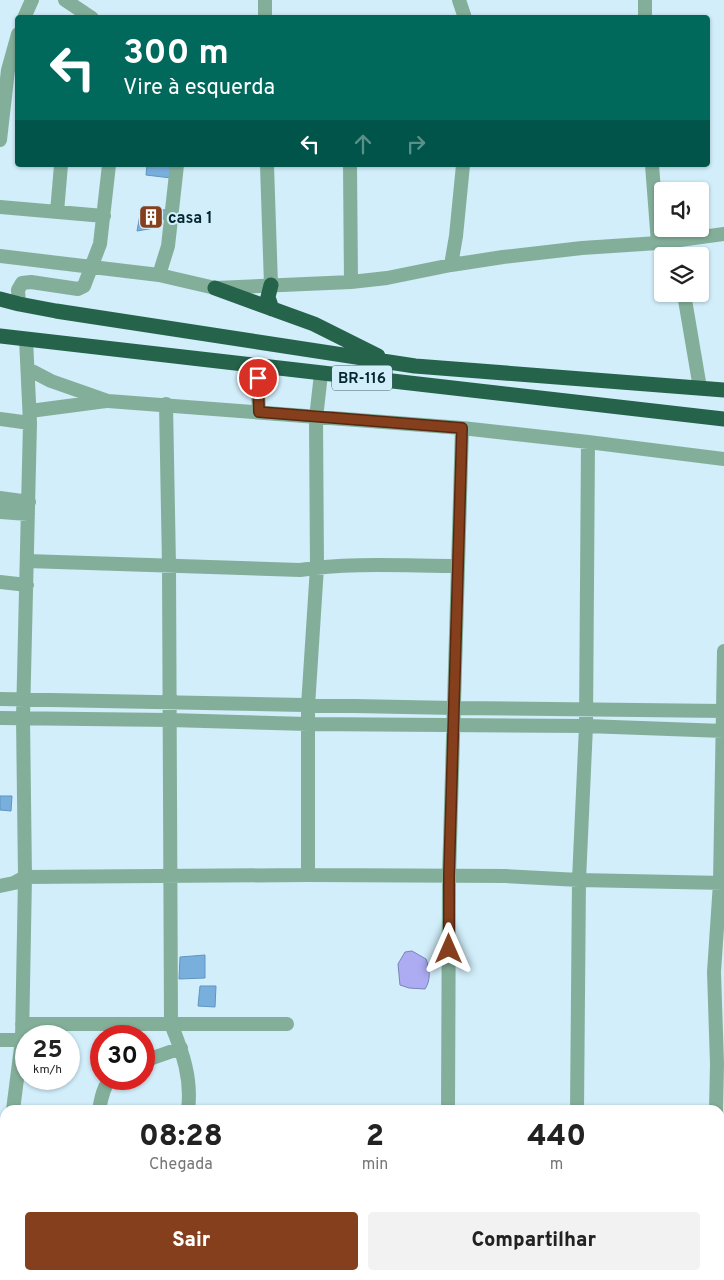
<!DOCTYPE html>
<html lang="pt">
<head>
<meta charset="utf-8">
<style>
  :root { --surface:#fff; --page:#f2f2f2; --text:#222; --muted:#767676; --accent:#863f1c }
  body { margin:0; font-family:Overpass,sans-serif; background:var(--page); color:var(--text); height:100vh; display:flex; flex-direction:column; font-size:19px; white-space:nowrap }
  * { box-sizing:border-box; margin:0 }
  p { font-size:16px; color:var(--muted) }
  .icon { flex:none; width:28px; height:28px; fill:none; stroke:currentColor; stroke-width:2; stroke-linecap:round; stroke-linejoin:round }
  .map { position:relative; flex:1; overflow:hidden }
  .sheet { position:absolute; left:0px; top:1105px; width:725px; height:175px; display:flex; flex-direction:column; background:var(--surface); border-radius:15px 15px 0 0; box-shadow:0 1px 4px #0004 }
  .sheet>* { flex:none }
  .guide { position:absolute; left:15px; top:15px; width:695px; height:152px; border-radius:5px; box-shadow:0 1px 4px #0004; background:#00695c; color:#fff; overflow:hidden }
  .controls { position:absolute; left:654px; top:182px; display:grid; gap:10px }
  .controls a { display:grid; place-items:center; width:55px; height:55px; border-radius:5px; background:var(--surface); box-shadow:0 1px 4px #0004; font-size:25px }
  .speed { position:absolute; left:15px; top:1025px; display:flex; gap:10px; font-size:25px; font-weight:700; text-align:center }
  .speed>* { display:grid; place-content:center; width:65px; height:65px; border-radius:50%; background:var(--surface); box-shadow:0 1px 4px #0004; line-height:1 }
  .speed small { font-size:12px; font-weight:400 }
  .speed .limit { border:8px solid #d22; background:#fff; color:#111 }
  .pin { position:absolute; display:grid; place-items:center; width:42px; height:42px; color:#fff; margin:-21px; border:2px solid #fff; border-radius:50%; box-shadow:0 1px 5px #0007 }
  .me { position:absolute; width:55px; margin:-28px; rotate:0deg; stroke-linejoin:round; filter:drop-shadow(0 0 4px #0008) }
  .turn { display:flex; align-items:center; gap:18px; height:105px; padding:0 25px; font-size:22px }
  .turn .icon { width:65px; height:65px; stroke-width:2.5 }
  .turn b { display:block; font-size:35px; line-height:42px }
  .lanes { display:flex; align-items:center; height:48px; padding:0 25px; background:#0003; justify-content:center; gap:25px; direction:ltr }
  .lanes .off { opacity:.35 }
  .eta { display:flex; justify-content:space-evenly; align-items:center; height:85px; text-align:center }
  .eta b { font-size:30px; font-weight:800; line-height:35px }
  .button { display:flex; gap:10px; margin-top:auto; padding:10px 25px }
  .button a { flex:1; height:58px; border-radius:5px; background:var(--accent); color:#fff; font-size:20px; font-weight:800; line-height:58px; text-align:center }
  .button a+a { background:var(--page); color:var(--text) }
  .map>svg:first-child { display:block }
  .water { fill:#adacf2; stroke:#7a84b8 }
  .building { fill:#79afdc; stroke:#6095c1 }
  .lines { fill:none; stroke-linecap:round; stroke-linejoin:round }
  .street { stroke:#83af9a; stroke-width:14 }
  .highway { stroke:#26634b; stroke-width:15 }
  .route-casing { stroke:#572912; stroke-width:12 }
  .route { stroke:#863f1c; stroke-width:9 }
  .labels { text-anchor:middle; stroke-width:4; stroke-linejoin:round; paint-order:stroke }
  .shield { fill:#d1eefa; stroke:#42626d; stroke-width:1 }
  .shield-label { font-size:15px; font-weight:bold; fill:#042631 }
  .poi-label { font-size:16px; font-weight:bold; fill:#042631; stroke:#d1eefa; text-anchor:start }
</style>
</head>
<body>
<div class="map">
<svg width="724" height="1280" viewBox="0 0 724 1280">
  <rect width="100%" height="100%" fill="#d1eefa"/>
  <!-- water -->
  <path class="water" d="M 412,951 L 426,959 C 430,969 431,980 425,989 L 409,988 L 400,985 L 398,964 L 405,952 Z"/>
  <!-- building -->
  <path class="building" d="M 147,165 L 172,165 L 171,178 L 146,175 Z
    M 141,209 L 167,210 L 160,227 L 137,231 Z
    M 0,796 L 12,796 L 11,811 L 0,810 Z
    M 205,955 L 205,978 L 179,979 L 180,957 Z
    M 200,986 L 216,986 L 215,1007 L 198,1006 Z"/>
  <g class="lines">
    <!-- street -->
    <path class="street" d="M 65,0 L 92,18
      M 265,0 L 265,18
      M 459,0 L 465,18
      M 645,0 L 645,18
      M 24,18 L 32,0
      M 0,140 L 8,70 L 18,34
      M 267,165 L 271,285
      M 350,165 L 351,282
      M 652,165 L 658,243
      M 0,207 L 104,216
      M 57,212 L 61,165
      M 674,241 L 677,256
      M 0,256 L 159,275 L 215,288 L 351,282 L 387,278 L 451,265 L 503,257 L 582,248 L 658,243 L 724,234
      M 451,265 L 456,236 L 463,165
      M 159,275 L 168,246 L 177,165
      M 684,294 L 700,388
      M 19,304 L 18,290 L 22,283 L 31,282 L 78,289 L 84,286 L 100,244 L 109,165
      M 257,366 L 259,412
      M 28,369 L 51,381 L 108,401 L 462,428 L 588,442 L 724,459
      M 166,404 L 169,565 L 171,1024 C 183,1053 192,1079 188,1110
      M 30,411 L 106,401
      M 0,419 L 30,423
      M 0,498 L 29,502
      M 0,512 L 28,514
      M 27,561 L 300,570 C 352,562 406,566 458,566
      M 0,582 L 27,585
      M 0,699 L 454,708 L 724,711
      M 0,718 L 170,720 L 308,724 L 586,726 L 724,731
      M 308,875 L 308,706 L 317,567 L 316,418 L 321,374
      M 0,886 L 14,883 L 25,877 L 308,875 L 505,876 L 579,880 L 724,883
      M 22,1024 L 287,1024
      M 0,1040 L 22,1040
      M 144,1061 L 181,1048
      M 13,1110 L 22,1040 L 25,877 L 23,718 L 30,423 L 26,339
      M 99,1110 C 101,1100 103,1086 111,1079
      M 448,1110 L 449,876 L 462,428
      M 577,1110 L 579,880 L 586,726 L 588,442
      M 716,1110 L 717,1064 L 714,972 L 720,883 L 724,651
      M 1,1173 L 5,1152
      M 720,1218 L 724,1219
      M 0,1277 L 18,1280
      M 169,1280 L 169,1275
      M 320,1280 L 320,1275
      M 447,1280 L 447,1275
      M 575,1280 L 575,1275"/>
    <!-- highway -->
    <path class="highway" d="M 271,285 L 268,297 L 272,309
      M 215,288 L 314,324 L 378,356
      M 0,299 L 19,304 L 56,311 L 415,366 L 724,390
      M 0,336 L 724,419"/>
  </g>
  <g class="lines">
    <defs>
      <path id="route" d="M 258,378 L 259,412 L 462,428 L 449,876 L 449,949"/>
    </defs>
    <!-- route casing -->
    <use href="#route" class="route-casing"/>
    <!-- route -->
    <use href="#route" class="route"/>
  </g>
  <!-- icons -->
  <defs>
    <symbol id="building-square" viewBox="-11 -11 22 22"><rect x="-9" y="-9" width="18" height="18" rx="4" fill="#863f1c" stroke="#d1eefa"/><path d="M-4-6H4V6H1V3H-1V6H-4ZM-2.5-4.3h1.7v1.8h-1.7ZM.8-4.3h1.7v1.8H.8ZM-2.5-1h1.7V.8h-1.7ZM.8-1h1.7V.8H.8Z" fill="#fff"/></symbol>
  </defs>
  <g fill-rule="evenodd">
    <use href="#building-square" x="137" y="203" width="28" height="28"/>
  </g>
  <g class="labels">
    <!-- shield labels -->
    <rect class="shield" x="332" y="365.5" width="60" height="25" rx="4"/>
    <g class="shield-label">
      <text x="362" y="383">BR-116</text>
    </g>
    <!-- poi labels -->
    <g class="poi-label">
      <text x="168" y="223">casa 1</text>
    </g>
  </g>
</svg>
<div class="controls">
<a><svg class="icon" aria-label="sound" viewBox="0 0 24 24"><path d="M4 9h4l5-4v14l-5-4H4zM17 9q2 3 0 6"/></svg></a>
<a><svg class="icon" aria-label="layers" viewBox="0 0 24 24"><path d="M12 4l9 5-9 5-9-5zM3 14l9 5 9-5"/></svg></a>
</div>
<div class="speed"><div>25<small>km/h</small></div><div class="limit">30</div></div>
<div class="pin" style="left:258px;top:378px;background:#d93025"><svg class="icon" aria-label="arrive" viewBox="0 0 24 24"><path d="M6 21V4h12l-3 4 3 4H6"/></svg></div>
<svg class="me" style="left:449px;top:949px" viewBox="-20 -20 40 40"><path d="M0-17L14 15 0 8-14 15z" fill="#863f1c" stroke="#fff" stroke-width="4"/></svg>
<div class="guide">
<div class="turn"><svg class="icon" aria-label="left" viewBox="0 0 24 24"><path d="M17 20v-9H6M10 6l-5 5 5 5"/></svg><div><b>300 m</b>Vire à esquerda</div></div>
<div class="lanes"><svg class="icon" aria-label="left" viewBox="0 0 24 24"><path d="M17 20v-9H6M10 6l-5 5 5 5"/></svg><svg class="icon off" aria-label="ahead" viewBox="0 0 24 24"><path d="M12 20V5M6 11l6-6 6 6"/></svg><svg class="icon off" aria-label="right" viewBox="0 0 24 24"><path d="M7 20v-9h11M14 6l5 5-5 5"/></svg></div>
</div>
<section class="sheet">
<div class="eta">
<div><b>08:28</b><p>Chegada</p></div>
<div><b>2</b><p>min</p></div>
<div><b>440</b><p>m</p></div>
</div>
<div class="button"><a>Sair</a><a>Compartilhar</a></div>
</section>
</div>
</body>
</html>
